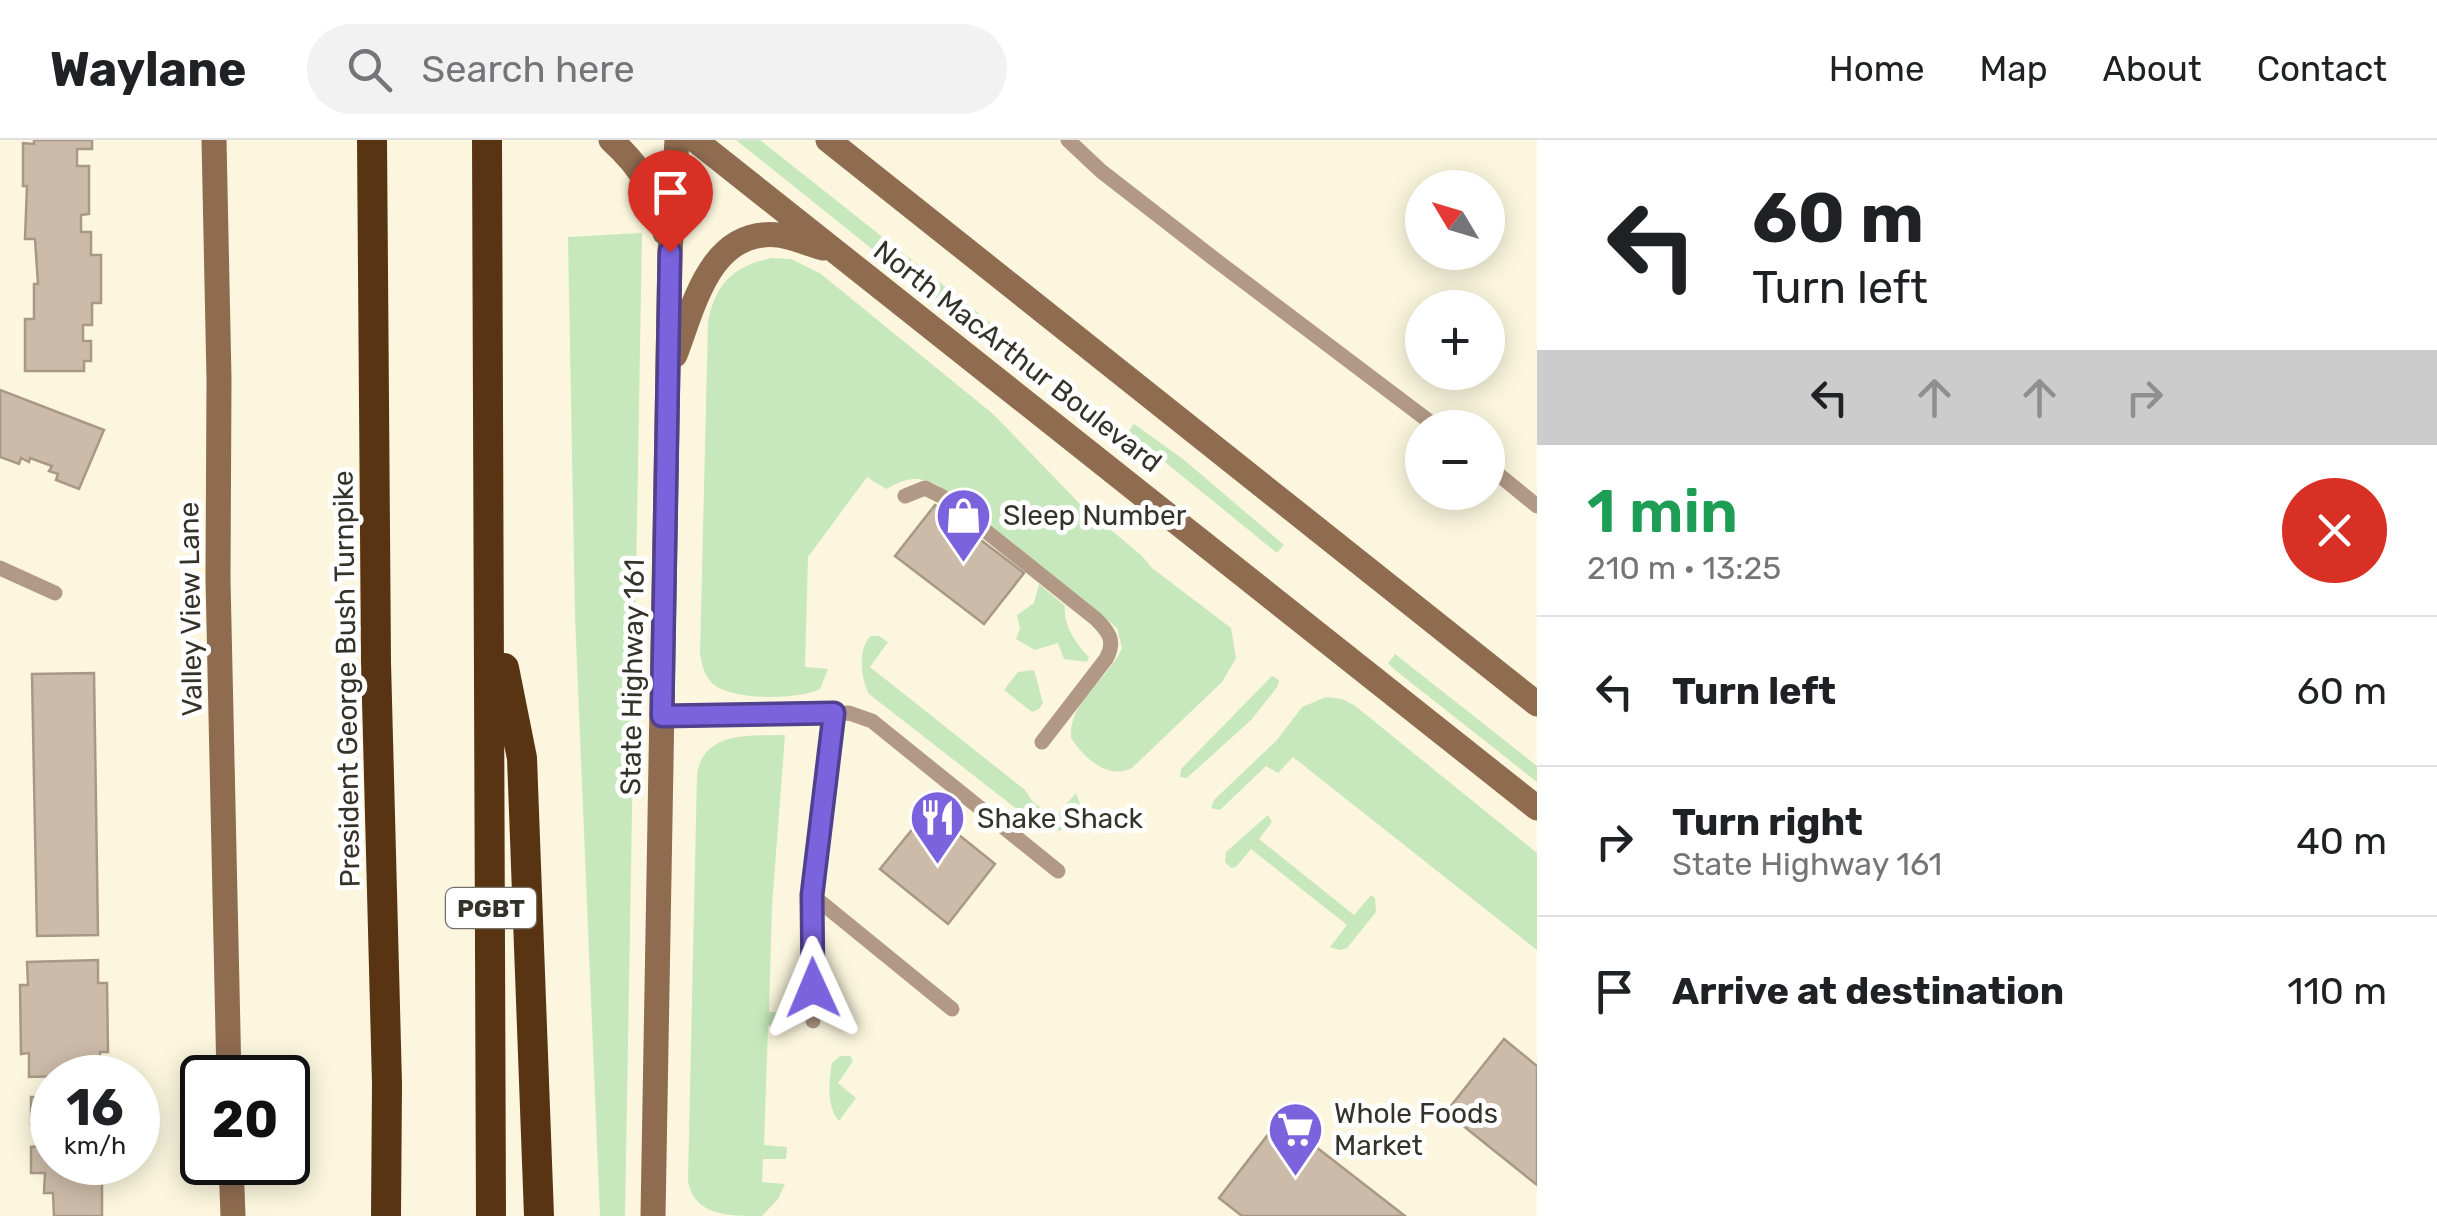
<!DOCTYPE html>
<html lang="en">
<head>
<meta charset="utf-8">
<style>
  :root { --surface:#fff; --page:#f2f2f2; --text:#202124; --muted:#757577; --line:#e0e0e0 }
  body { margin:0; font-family:Rubik,sans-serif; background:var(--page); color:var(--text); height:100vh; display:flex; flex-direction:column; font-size:38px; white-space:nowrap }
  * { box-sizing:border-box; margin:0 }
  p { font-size:32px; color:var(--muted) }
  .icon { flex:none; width:55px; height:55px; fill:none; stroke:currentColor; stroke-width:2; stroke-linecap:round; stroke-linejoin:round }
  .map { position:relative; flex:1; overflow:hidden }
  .drawer { display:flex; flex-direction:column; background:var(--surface); width:900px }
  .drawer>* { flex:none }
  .banner { background:#fff; color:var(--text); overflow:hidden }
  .needle { width:65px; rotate:308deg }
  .buttons { position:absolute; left:1405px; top:30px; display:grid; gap:20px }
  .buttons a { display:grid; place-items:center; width:100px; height:100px; border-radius:50%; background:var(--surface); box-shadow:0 5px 25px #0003; font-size:50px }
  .speed { position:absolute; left:30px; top:915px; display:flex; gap:20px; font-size:50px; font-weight:700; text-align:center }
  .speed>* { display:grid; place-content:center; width:130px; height:130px; border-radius:50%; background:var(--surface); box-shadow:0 5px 25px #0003; line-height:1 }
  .speed small { font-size:25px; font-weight:400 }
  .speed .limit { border:5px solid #111; border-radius:15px; background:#fff; color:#111 }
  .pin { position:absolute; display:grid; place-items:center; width:85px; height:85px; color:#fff; margin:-102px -42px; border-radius:50% 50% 50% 0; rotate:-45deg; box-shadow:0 0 10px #0007 }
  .pin .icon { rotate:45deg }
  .me { position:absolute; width:110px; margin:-55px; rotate:359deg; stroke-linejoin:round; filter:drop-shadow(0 0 8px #0008) }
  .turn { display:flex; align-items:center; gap:35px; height:210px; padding:0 50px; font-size:45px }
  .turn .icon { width:130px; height:130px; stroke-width:2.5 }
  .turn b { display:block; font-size:70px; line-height:85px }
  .lanes { display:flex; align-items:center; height:95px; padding:0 50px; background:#0003; justify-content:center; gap:50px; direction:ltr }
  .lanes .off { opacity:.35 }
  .round { display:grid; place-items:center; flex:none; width:105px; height:105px; border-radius:52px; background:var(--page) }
  .head { display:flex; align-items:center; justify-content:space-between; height:170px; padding:0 50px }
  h1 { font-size:60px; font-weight:600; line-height:75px; color:#1e9e55 }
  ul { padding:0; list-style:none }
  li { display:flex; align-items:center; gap:30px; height:150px; padding:0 50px; border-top:2px solid var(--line) }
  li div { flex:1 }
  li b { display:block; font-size:38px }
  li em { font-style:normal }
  header { display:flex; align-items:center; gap:60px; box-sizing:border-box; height:140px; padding:0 50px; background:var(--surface); border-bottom:2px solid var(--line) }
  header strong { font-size:48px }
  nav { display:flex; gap:55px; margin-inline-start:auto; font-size:35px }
  .search { width:700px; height:90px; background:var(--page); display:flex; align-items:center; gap:25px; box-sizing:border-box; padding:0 35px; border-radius:55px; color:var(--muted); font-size:38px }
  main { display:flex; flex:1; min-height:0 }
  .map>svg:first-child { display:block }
  .green { fill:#c7e8bc }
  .building { fill:#ccbba8; stroke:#a99885; stroke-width:2.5 }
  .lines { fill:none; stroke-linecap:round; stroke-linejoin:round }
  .lane { stroke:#b19986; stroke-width:15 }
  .secondary { stroke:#8f6c50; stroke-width:25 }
  .highway { stroke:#593413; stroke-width:30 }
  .route-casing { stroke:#504090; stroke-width:25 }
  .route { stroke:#7b63de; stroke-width:18 }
  .labels { text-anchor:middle; stroke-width:10; stroke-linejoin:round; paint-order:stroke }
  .shield { fill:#fff; stroke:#727069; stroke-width:2.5 }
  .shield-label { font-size:25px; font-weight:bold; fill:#353329 }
  .street-label { font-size:28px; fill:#353329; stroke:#fff }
  .poi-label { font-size:28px; fill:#353329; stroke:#fff; text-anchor:start }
</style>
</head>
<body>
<header>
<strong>Waylane</strong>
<div class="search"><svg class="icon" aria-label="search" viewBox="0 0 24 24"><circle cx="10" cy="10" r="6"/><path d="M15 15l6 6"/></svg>Search here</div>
<nav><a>Home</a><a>Map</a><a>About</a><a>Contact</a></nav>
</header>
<main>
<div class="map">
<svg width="1537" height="1076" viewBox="0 0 1537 1076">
  <rect width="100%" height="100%" fill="#fbf6dd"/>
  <!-- green -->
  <path class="green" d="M 736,0 L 760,0 L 991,183 L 984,192 L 922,149 Z
    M 642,93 L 625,1076 L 600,1076 L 575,476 L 568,97 Z
    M 772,118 L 791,119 L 821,134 L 993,274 L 1080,364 L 1142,416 L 1152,428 L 1231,488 L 1236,518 L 1222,542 L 1132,628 C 1108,640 1084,618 1071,598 C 1068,562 1109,539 1122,508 L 1117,488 L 939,346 C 917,335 907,338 886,349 L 867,337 L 808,417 L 805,527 L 828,529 L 820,549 C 799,560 730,561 712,543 C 704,535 702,524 700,514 L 708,183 C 715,144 733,126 772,118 Z
    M 1134,284 L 1183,319 L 1284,405 L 1277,413 L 1128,292 Z
    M 1039,444 L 1065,466 C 1063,485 1076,504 1089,517 L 1087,522 L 1064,519 L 1058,503 L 1035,510 L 1016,499 L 1020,488 L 1017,475 L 1034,463 Z
    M 871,496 L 879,496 L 888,502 L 870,527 L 1025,650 L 1032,661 L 1051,676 L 1055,677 L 1076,653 L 1080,664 L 1076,681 C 1065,692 1054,693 1040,687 L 869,554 C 861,539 857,508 871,496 Z
    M 1395,514 L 1537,626 L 1537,642 L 1395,530 L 1388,523 Z
    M 1034,530 L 1043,563 L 1039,569 L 1032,572 L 1004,550 L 1018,532 Z
    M 1272,536 L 1279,540 L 1278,546 L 1252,579 L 1187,638 L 1180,637 L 1181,629 Z
    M 1326,557 L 1342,559 L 1354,565 L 1537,713 L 1537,810 L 1293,617 L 1278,633 L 1266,626 L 1220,670 L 1211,668 L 1214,660 L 1277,600 L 1302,567 Z
    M 785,595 L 772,765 L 769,872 L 792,873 L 794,883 L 768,886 L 764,1005 L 787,1007 L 786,1019 L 763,1019 L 762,1042 L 785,1044 L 778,1059 L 762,1076 C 729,1076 694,1076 688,1041 L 697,634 C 704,590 751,596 785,595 Z
    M 1268,675 L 1272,682 L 1259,699 L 1354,775 L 1371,755 L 1375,758 L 1376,772 L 1347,808 L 1340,810 L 1330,807 L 1347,785 L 1251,709 L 1236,727 L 1231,728 L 1225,722 L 1226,712 Z
    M 840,916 L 850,916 L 853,921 L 838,943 L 856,958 L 839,981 C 826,966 829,941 832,923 Z"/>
  <!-- building -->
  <path class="building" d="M 34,0 L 92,0 L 92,9 L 77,9 L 77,26 L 89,26 L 89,74 L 81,75 L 81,92 L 91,92 L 91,115 L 101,115 L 101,163 L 92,163 L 92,185 L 83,185 L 83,201 L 91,201 L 91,221 L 84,221 L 84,231 L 25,231 L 25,179 L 34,179 L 34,144 L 38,144 L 35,99 L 25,99 L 27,46 L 23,46 L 23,3 L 34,4 Z
    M 0,250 L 104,290 L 79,349 L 56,340 L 58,334 L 49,331 L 52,326 L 30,318 L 29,322 L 21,318 L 19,324 L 0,317 Z
    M 935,365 L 1024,433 L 984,484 L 895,416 Z
    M 94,533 L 98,795 L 37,796 L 32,534 Z
    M 928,670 L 995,724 L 948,784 L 880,729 Z
    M 98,820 L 98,843 L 107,843 L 108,912 L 100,912 L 100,935 L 29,937 L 29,913 L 21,914 L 20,845 L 28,845 L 27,822 Z
    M 1504,899 L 1537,926 L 1537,1045 L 1446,972 Z
    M 31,957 L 52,957 L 52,1022 L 102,1025 L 102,1076 L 54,1076 L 53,1053 L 44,1053 L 45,1033 L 31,1033 L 31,1007 L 41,1006 L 41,985 L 31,985 Z
    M 1280,979 L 1405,1076 L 1242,1076 L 1219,1058 Z"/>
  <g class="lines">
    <!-- lane -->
    <path class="lane" d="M 1068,0 L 1101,31 L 1213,118 L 1438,288
      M 1488,326 L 1537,366
      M 905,356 L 925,348 L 943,357 L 1096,479 C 1109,492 1116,501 1106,519 L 1042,602
      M 0,428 L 55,453
      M 662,576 L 849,573 L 872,581 L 1058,731
      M 812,755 L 952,869
      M 813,881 L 812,755 L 833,573"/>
    <!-- secondary -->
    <path class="secondary" d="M 214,0 L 219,239 L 218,439 L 229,938
      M 611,0 C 644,30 653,50 665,93
      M 695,0 L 1537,668
      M 828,0 L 1537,564
      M 675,215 C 694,166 710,88 778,95 C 792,97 809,104 823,108
      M 231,1022 L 233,1076
      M 653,1076 L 670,112 L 677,0"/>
    <!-- highway -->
    <path class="highway" d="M 372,0 L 376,522 L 387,944 L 386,1076
      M 487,0 L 491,1076
      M 504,528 L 522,618 L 539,1076"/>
  </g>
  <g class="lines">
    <defs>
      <path id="route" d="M 670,112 L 662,576 L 834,573 L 812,755 L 813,848"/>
    </defs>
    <!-- route casing -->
    <use href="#route" class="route-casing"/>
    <!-- route -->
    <use href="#route" class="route"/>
  </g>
  <!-- icons -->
  <defs>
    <symbol id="shop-pin" viewBox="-11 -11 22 30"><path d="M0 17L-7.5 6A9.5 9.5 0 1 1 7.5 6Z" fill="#7b63de" stroke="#fff"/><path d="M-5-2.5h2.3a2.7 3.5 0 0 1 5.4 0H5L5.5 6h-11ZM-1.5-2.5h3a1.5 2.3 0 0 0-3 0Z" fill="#fff"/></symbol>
    <symbol id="restaurant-pin" viewBox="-11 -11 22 30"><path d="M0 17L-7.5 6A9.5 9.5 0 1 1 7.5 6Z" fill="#7b63de" stroke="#fff"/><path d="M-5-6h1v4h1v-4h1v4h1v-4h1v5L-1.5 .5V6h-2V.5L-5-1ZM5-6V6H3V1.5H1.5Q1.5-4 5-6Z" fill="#fff"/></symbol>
    <symbol id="supermarket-pin" viewBox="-11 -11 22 30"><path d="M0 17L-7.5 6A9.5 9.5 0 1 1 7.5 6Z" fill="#7b63de" stroke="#fff"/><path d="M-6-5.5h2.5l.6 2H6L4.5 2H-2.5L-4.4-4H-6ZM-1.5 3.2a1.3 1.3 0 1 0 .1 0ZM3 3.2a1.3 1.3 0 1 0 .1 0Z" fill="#fff"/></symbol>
  </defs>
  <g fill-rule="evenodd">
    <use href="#shop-pin" x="932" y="344" width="63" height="86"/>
    <use href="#restaurant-pin" x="906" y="646" width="63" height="86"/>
    <use href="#supermarket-pin" x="1264" y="958" width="63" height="86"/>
  </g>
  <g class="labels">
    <!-- shield labels -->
    <rect class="shield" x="446" y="748" width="90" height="40" rx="8"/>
    <g class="shield-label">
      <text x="491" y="777">PGBT</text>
    </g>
    <!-- street labels -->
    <g class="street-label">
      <text transform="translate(1018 216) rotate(38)" y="10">North MacArthur Boulevard</text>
      <text transform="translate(190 469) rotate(-91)" y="10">Valley View Lane</text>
      <text transform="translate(632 537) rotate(-89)" y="10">State Highway 161</text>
      <text transform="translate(346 539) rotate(-91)" y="10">President George Bush Turnpike</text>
    </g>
    <!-- poi labels -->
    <g class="poi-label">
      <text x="1003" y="385">Sleep Number</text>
      <text x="977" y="688">Shake Shack</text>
      <text x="1334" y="983">Whole Foods<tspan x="1334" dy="32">Market</tspan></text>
    </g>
  </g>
</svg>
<div class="buttons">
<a><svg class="needle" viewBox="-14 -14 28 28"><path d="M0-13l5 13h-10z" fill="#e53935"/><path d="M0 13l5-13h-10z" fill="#757577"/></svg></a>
<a>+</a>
<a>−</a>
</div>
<div class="speed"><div>16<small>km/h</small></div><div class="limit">20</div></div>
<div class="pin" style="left:670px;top:112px;background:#d93025"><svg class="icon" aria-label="arrive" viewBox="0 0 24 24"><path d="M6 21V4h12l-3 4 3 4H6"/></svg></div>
<svg class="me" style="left:813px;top:848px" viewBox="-20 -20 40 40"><path d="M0-17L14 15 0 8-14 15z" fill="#7b63de" stroke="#fff" stroke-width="4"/></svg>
</div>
<section class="drawer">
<div class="banner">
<div class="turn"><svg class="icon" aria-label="left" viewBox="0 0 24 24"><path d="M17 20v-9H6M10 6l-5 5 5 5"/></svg><div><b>60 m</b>Turn left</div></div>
<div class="lanes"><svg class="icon" aria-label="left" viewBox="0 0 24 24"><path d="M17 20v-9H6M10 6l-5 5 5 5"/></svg><svg class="icon off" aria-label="ahead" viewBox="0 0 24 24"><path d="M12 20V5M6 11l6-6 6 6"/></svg><svg class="icon off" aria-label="ahead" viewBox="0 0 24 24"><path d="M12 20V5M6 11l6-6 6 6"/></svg><svg class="icon off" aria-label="right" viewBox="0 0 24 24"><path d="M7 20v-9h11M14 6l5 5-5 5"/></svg></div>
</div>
<div class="head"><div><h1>1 min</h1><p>210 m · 13:25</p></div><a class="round" style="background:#d93025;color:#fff"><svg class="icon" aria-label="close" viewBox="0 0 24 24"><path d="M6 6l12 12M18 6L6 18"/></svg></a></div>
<ul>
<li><svg class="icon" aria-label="left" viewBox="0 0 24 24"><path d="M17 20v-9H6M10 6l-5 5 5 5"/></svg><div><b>Turn left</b></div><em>60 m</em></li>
<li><svg class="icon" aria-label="right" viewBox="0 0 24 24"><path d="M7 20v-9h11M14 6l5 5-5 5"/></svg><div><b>Turn right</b><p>State Highway 161</p></div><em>40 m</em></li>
<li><svg class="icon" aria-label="arrive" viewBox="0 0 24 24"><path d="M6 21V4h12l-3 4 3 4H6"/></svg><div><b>Arrive at destination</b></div><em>110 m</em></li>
</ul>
</section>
</main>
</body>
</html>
